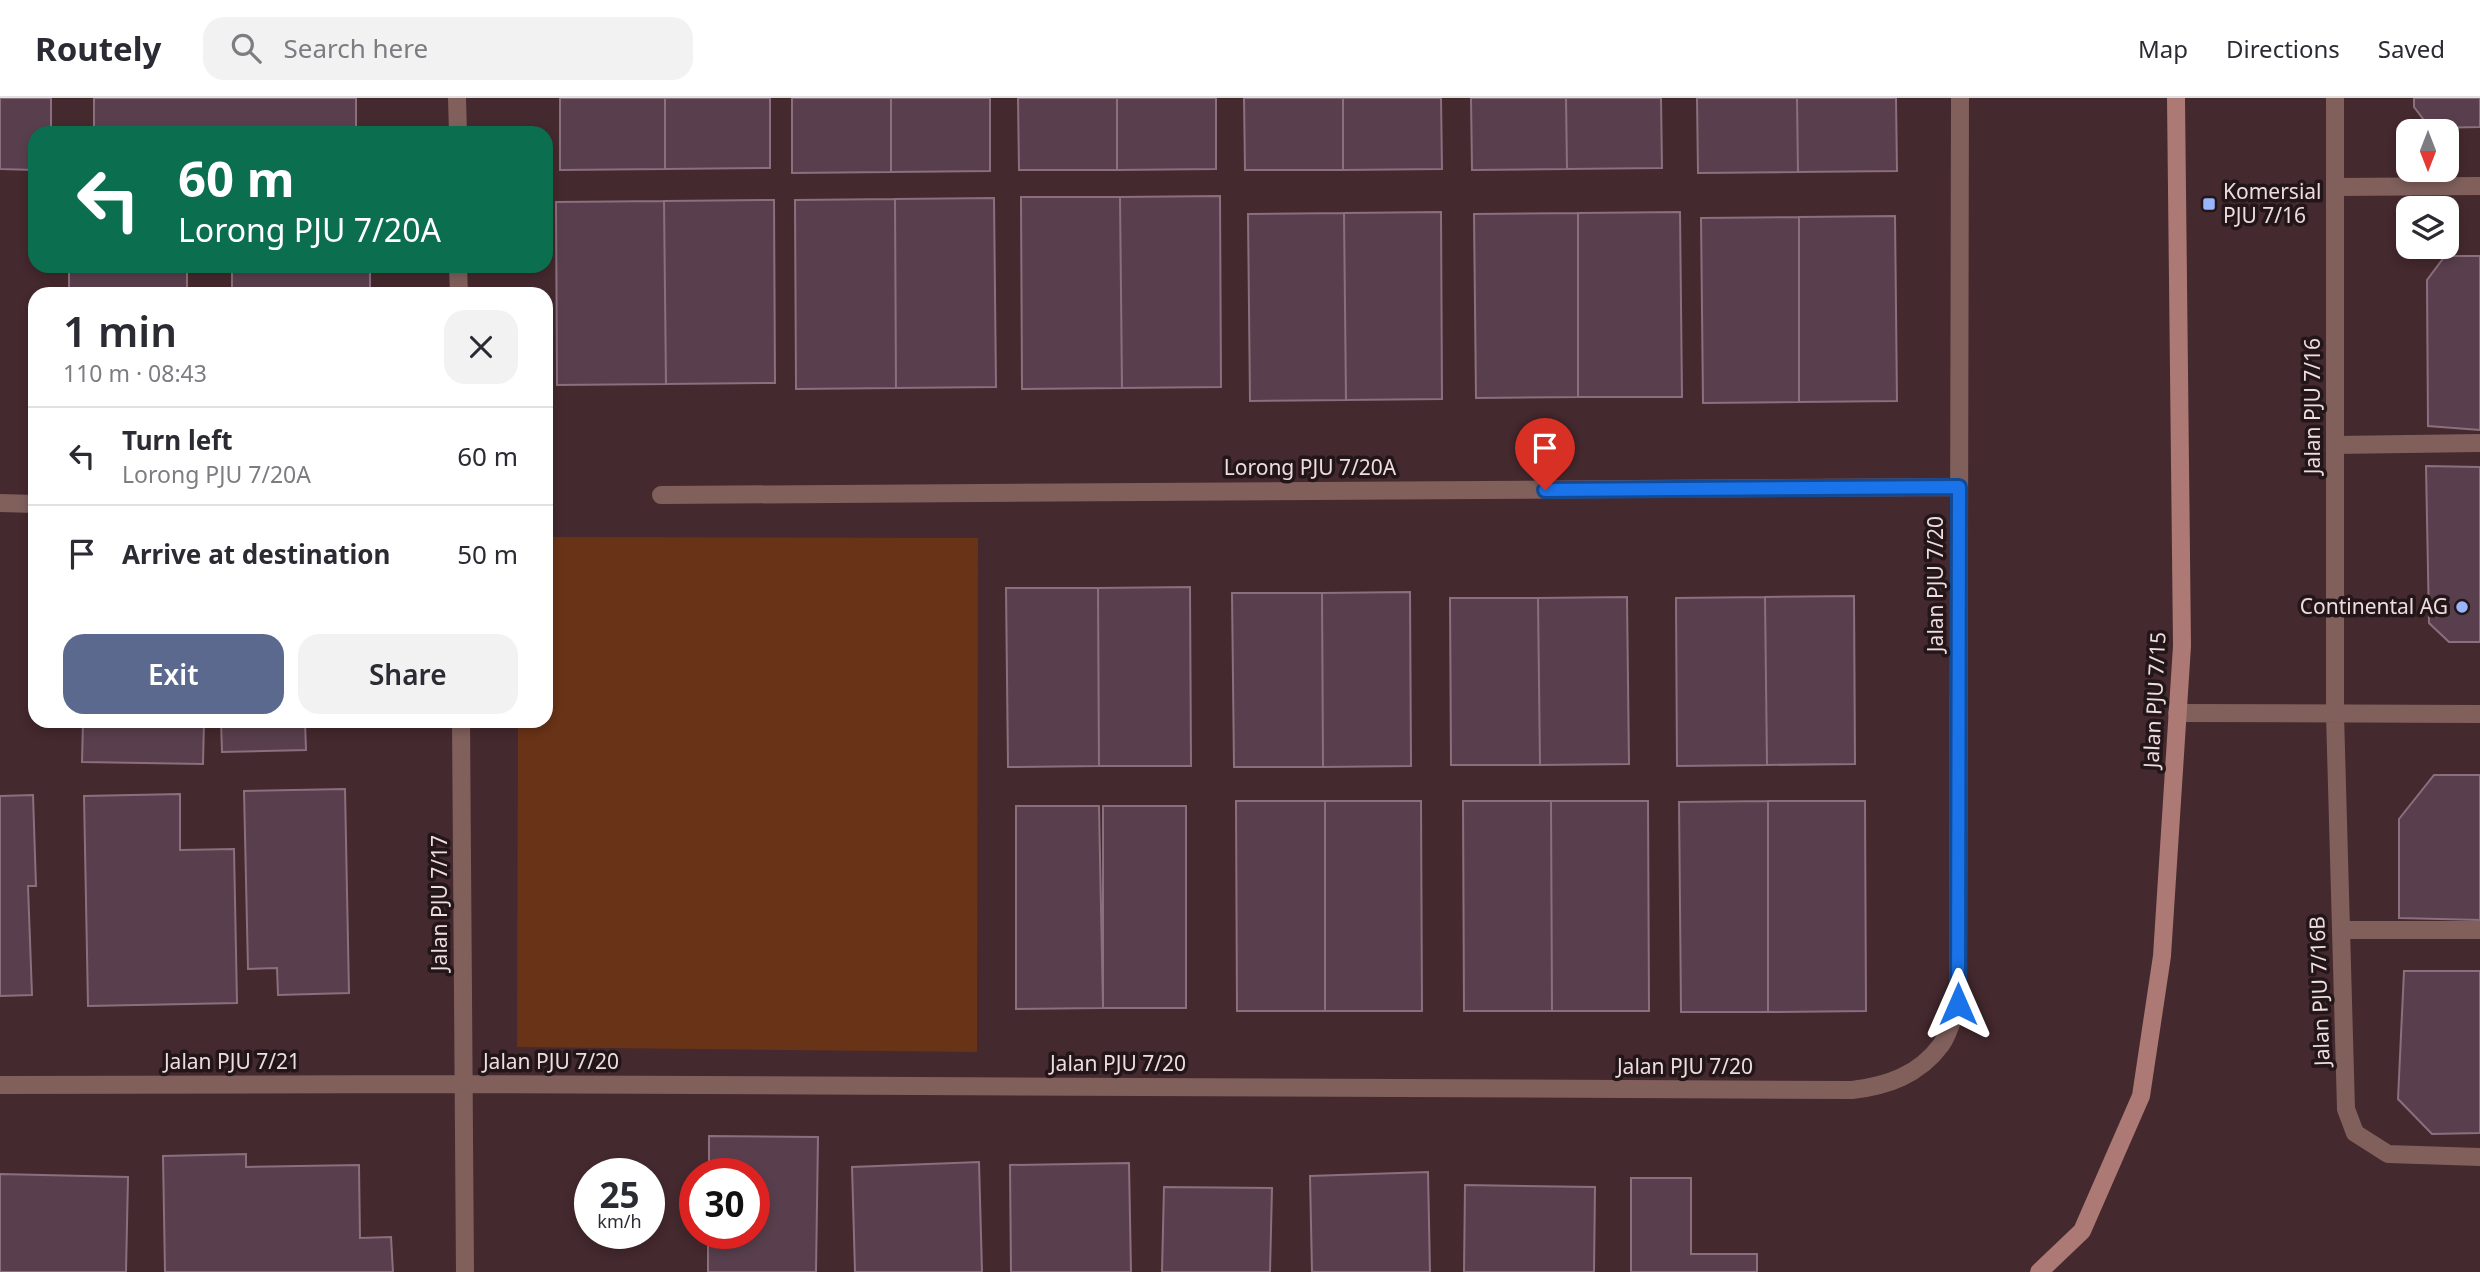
<!DOCTYPE html>
<html lang="en">
<head>
<meta charset="utf-8">
<style>
  :root { --surface:#fff; --page:#f2f2f3; --text:#2b2b33; --muted:#7c7c81; --line:#e1e1e2; --accent:#5c698e }
  body { margin:0; font-family:"Noto Sans",sans-serif; background:var(--page); color:var(--text); height:100vh; display:flex; flex-direction:column; font-size:26px; white-space:nowrap }
  * { box-sizing:border-box; margin:0 }
  p { font-size:23px; color:var(--muted) }
  .icon { flex:none; width:38px; height:38px; fill:none; stroke:currentColor; stroke-width:2; stroke-linecap:round; stroke-linejoin:round }
  .map { position:relative; flex:1; overflow:hidden }
  .panel { position:absolute; left:28px; top:189px; width:525px; height:441px; display:flex; flex-direction:column; background:var(--surface); border-radius:21px; box-shadow:0 4px 10px #0003 }
  .panel>* { flex:none }
  .top-card { position:absolute; left:28px; top:28px; width:525px; height:147px; border-radius:21px; box-shadow:0 4px 10px #0003; background:#0b6e4f; color:#fff; overflow:hidden }
  .needle { width:46px; rotate:180deg }
  .buttons { position:absolute; left:2396px; top:21px; display:grid; gap:14px }
  .buttons a { display:grid; place-items:center; width:63px; height:63px; border-radius:14px; background:var(--surface); box-shadow:0 4px 10px #0003; font-size:35px }
  .speed { position:absolute; left:574px; top:1060px; display:flex; gap:14px; font-size:35px; font-weight:700; text-align:center }
  .speed>* { display:grid; place-content:center; width:91px; height:91px; border-radius:50%; background:var(--surface); box-shadow:0 4px 10px #0003; line-height:1 }
  .speed small { font-size:18px; font-weight:400 }
  .speed .limit { border:10px solid #d22; background:#fff; color:#111 }
  .pin { position:absolute; display:grid; place-items:center; width:60px; height:60px; color:#fff; margin:-72px -30px; border-radius:50% 50% 50% 0; rotate:-45deg; box-shadow:0 0 7px #0007 }
  .pin .icon { rotate:45deg }
  .me { position:absolute; width:77px; margin:-38px; rotate:0deg; stroke-linejoin:round; filter:drop-shadow(0 0 5px #0008) }
  .turn { display:flex; align-items:center; gap:24px; height:147px; padding:0 35px; font-size:32px }
  .turn .icon { width:91px; height:91px; stroke-width:2.5 }
  .turn b { display:block; font-size:49px; line-height:60px }
  .round { display:grid; place-items:center; flex:none; width:74px; height:74px; border-radius:21px; background:var(--page) }
  .summary { display:flex; align-items:center; justify-content:space-between; height:119px; padding:0 35px }
  h1 { font-size:42px; font-weight:600; line-height:52px }
  .cta { display:flex; gap:14px; margin-top:auto; padding:14px 35px }
  .cta a { flex:1; height:80px; border-radius:21px; background:var(--accent); color:#fff; font-size:28px; font-weight:600; line-height:80px; text-align:center }
  .cta a+a { background:var(--page); color:var(--text) }
  ul { padding:0; list-style:none }
  li { display:flex; align-items:center; gap:21px; height:98px; padding:0 35px; border-top:2px solid var(--line) }
  li div { flex:1 }
  li b { display:block; font-size:26px }
  li em { font-style:normal }
  header { display:flex; align-items:center; gap:42px; box-sizing:border-box; height:98px; padding:0 35px; background:var(--surface); border-bottom:2px solid var(--line) }
  header strong { font-size:33px }
  nav { display:flex; gap:38px; margin-inline-start:auto; font-size:24px }
  .search { width:490px; height:63px; background:var(--page); display:flex; align-items:center; gap:18px; box-sizing:border-box; padding:0 24px; border-radius:21px; color:var(--muted); font-size:26px }
  .map>svg:first-child { display:block }
  .green { fill:#693317 }
  .building { fill:#593f4d; stroke:#8b6f7d; stroke-width:2 }
  .lines { fill:none; stroke-linecap:round; stroke-linejoin:round }
  .lane { stroke:#81605c; stroke-width:18 }
  .street { stroke:#81605c; stroke-width:18 }
  .secondary { stroke:#ad7974; stroke-width:18 }
  .route-casing { stroke:#114b97; stroke-width:18 }
  .route { stroke:#1a73e8; stroke-width:12 }
  .poi-dot { fill:#99b5fd; stroke:#221618; stroke-width:2.5 }
  .labels { text-anchor:middle; stroke-width:7; stroke-linejoin:round; paint-order:stroke }
  .poi-label { font-size:21px; fill:#eedcdf; stroke:#221618; text-anchor:start }
  .street-label { font-size:21px; fill:#eedcdf; stroke:#221618 }
</style>
</head>
<body>
<header>
<strong>Routely</strong>
<div class="search"><svg class="icon" aria-label="search" viewBox="0 0 24 24"><circle cx="10" cy="10" r="6"/><path d="M15 15l6 6"/></svg>Search here</div>
<nav><a>Map</a><a>Directions</a><a>Saved</a></nav>
</header>
<div class="map">
<svg width="2480" height="1174" viewBox="0 0 2480 1174">
  <rect width="100%" height="100%" fill="#44292e"/>
  <!-- green -->
  <path class="green" d="M 546,439 L 978,440 L 977,954 L 517,949 L 518,623 L 546,623 Z"/>
  <!-- building -->
  <path class="building" d="M 0,0 L 51,0 L 51,35 L 35,35 L 35,72 L 0,71 Z
    M 94,0 L 356,0 L 356,35 L 94,35 Z
    M 560,0 L 665,0 L 665,71 L 560,72 Z
    M 665,0 L 770,0 L 770,70 L 665,71 Z
    M 792,0 L 891,0 L 891,74 L 792,75 Z
    M 891,0 L 990,0 L 990,73 L 891,74 Z
    M 1018,0 L 1117,0 L 1117,72 L 1019,72 Z
    M 1117,0 L 1216,0 L 1216,71 L 1117,72 Z
    M 1244,0 L 1343,0 L 1343,72 L 1245,72 Z
    M 1343,0 L 1441,0 L 1442,71 L 1343,72 Z
    M 1471,0 L 1566,0 L 1567,71 L 1472,72 Z
    M 1566,0 L 1661,0 L 1662,70 L 1567,71 Z
    M 1697,0 L 1797,0 L 1798,74 L 1698,75 Z
    M 1797,0 L 1896,0 L 1897,73 L 1798,74 Z
    M 2414,0 L 2480,0 L 2480,29 L 2430,30 L 2414,9 Z
    M 1220,98 L 1221,289 L 1122,290 L 1120,99 Z
    M 1021,99 L 1120,99 L 1122,290 L 1022,291 Z
    M 994,100 L 996,289 L 896,290 L 895,101 Z
    M 895,101 L 896,290 L 796,291 L 795,102 Z
    M 774,102 L 775,285 L 666,286 L 664,103 Z
    M 664,103 L 666,286 L 557,287 L 556,104 Z
    M 1441,114 L 1442,301 L 1346,302 L 1344,115 Z
    M 1680,114 L 1682,299 L 1578,299 L 1578,115 Z
    M 1344,115 L 1346,302 L 1250,303 L 1248,116 Z
    M 1578,115 L 1578,299 L 1476,300 L 1474,116 Z
    M 1895,118 L 1897,303 L 1799,304 L 1799,119 Z
    M 1799,119 L 1799,304 L 1703,305 L 1701,120 Z
    M 2445,158 L 2480,158 L 2480,332 L 2428,328 L 2427,182 Z
    M 69,168 L 187,168 L 187,196 L 69,196 Z
    M 232,168 L 370,168 L 370,196 L 232,196 Z
    M 2426,368 L 2480,369 L 2480,544 L 2449,544 L 2429,525 Z
    M 1190,489 L 1191,668 L 1099,668 L 1098,490 Z
    M 1006,490 L 1098,490 L 1099,668 L 1008,669 Z
    M 1410,494 L 1411,668 L 1323,669 L 1322,495 Z
    M 1232,495 L 1322,495 L 1323,669 L 1234,669 Z
    M 1854,498 L 1855,666 L 1767,667 L 1765,499 Z
    M 1627,499 L 1629,666 L 1540,667 L 1538,500 Z
    M 1765,499 L 1767,667 L 1677,668 L 1676,500 Z
    M 1450,500 L 1538,500 L 1540,667 L 1451,667 Z
    M 83,623 L 204,623 L 203,666 L 82,664 Z
    M 221,623 L 305,623 L 306,652 L 222,654 Z
    M 2434,677 L 2480,677 L 2480,822 L 2399,820 L 2399,721 Z
    M 345,691 L 349,895 L 278,897 L 277,870 L 248,871 L 244,693 Z
    M 180,696 L 180,752 L 234,751 L 237,905 L 88,908 L 84,698 Z
    M 33,697 L 36,788 L 28,788 L 32,897 L 0,898 L 0,698 Z
    M 1236,703 L 1325,703 L 1325,913 L 1237,913 Z
    M 1325,703 L 1421,703 L 1422,913 L 1325,913 Z
    M 1463,703 L 1551,703 L 1552,913 L 1464,913 Z
    M 1551,703 L 1648,703 L 1649,913 L 1552,913 Z
    M 1768,703 L 1768,914 L 1681,914 L 1679,704 Z
    M 1768,703 L 1865,703 L 1866,913 L 1768,914 Z
    M 1016,708 L 1099,708 L 1103,910 L 1016,911 Z
    M 1103,708 L 1186,708 L 1186,910 L 1103,910 Z
    M 2404,873 L 2480,873 L 2480,1035 L 2432,1036 L 2398,1001 Z
    M 709,1038 L 818,1039 L 816,1174 L 708,1174 L 708,1136 L 754,1136 L 754,1076 L 709,1076 Z
    M 246,1056 L 246,1069 L 359,1067 L 360,1140 L 391,1139 L 393,1174 L 165,1174 L 163,1058 Z
    M 979,1064 L 982,1174 L 855,1174 L 852,1069 Z
    M 1129,1065 L 1131,1174 L 1011,1174 L 1010,1067 Z
    M 1428,1074 L 1430,1174 L 1312,1174 L 1310,1078 Z
    M 0,1076 L 128,1079 L 126,1174 L 0,1174 Z
    M 1631,1080 L 1691,1080 L 1691,1156 L 1757,1156 L 1757,1174 L 1631,1174 Z
    M 1465,1087 L 1595,1089 L 1594,1174 L 1464,1174 Z
    M 1164,1089 L 1272,1090 L 1270,1174 L 1162,1174 Z"/>
  <g class="lines">
    <!-- lane -->
    <path class="lane" d="M 2335,347 L 2480,345
      M 2341,832 L 2480,832"/>
    <!-- street -->
    <path class="street" d="M 457,0 L 458,35
      M 2335,0 L 2335,616 L 2346,1011 L 2355,1035 L 2388,1056 L 2480,1059
      M 2335,89 L 2480,88
      M 458,168 L 459,196
      M 661,397 L 1959,389
      M 0,405 L 35,406
      M 2177,615 L 2480,616
      M 461,623 L 465,1174
      M 0,987 L 464,986 L 1852,992 C 1887,988 1919,977 1941,947 C 1949,936 1953,919 1958,906 L 1960,0"/>
    <!-- secondary -->
    <path class="secondary" d="M 2039,1174 L 2082,1133 L 2141,998 L 2162,858 L 2182,548 L 2176,0"/>
  </g>
  <g class="lines">
    <defs>
      <path id="route" d="M 1545,392 L 1959,389 L 1958,906"/>
    </defs>
    <!-- route casing -->
    <use href="#route" class="route-casing"/>
    <!-- route -->
    <use href="#route" class="route"/>
  </g>
  <!-- markers -->
  <g class="poi-dot">
    <rect x="2202" y="99" width="14" height="14" rx="3.5"/>
    <circle cx="2462" cy="509" r="7"/>
  </g>
  <g class="labels">
    <!-- poi labels -->
    <g class="poi-label">
      <text x="2223" y="101">Komersial<tspan x="2223" dy="24">PJU 7/16</tspan></text>
      <text x="2448" y="516" text-anchor="end">Continental AG</text>
    </g>
    <!-- street labels -->
    <g class="street-label">
      <text transform="translate(2313 308) rotate(-90)" y="7">Jalan PJU 7/16</text>
      <text x="1310" y="377">Lorong PJU 7/20A</text>
      <text transform="translate(1936 486) rotate(-90)" y="7">Jalan PJU 7/20</text>
      <text transform="translate(2155 602) rotate(-87)" y="7">Jalan PJU 7/15</text>
      <text transform="translate(440 805) rotate(-90)" y="7">Jalan PJU 7/17</text>
      <text transform="translate(2320 893) rotate(-92)" y="7">Jalan PJU 7/16B</text>
      <text x="232" y="971">Jalan PJU 7/21</text>
      <text x="551" y="971">Jalan PJU 7/20</text>
      <text x="1118" y="973">Jalan PJU 7/20</text>
      <text x="1685" y="976">Jalan PJU 7/20</text>
    </g>
  </g>
</svg>
<div class="buttons">
<a><svg class="needle" viewBox="-14 -14 28 28"><path d="M0-13l5 13h-10z" fill="#e53935"/><path d="M0 13l5-13h-10z" fill="#7c7c81"/></svg></a>
<a><svg class="icon" aria-label="layers" viewBox="0 0 24 24"><path d="M12 4l9 5-9 5-9-5zM3 14l9 5 9-5"/></svg></a>
</div>
<div class="speed"><div>25<small>km/h</small></div><div class="limit">30</div></div>
<div class="pin" style="left:1545px;top:392px;background:#d93025"><svg class="icon" aria-label="arrive" viewBox="0 0 24 24"><path d="M6 21V4h12l-3 4 3 4H6"/></svg></div>
<svg class="me" style="left:1958px;top:906px" viewBox="-20 -20 40 40"><path d="M0-17L14 15 0 8-14 15z" fill="#1a73e8" stroke="#fff" stroke-width="4"/></svg>
<div class="top-card">
<div class="turn"><svg class="icon" aria-label="left" viewBox="0 0 24 24"><path d="M17 20v-9H6M10 6l-5 5 5 5"/></svg><div><b>60 m</b>Lorong PJU 7/20A</div></div>
</div>
<section class="panel">
<div class="summary"><div><h1>1 min</h1><p>110 m · 08:43</p></div><a class="round"><svg class="icon" aria-label="close" viewBox="0 0 24 24"><path d="M6 6l12 12M18 6L6 18"/></svg></a></div>
<ul>
<li><svg class="icon" aria-label="left" viewBox="0 0 24 24"><path d="M17 20v-9H6M10 6l-5 5 5 5"/></svg><div><b>Turn left</b><p>Lorong PJU 7/20A</p></div><em>60 m</em></li>
<li><svg class="icon" aria-label="arrive" viewBox="0 0 24 24"><path d="M6 21V4h12l-3 4 3 4H6"/></svg><div><b>Arrive at destination</b></div><em>50 m</em></li>
</ul>
<div class="cta"><a>Exit</a><a>Share</a></div>
</section>
</div>
</body>
</html>
